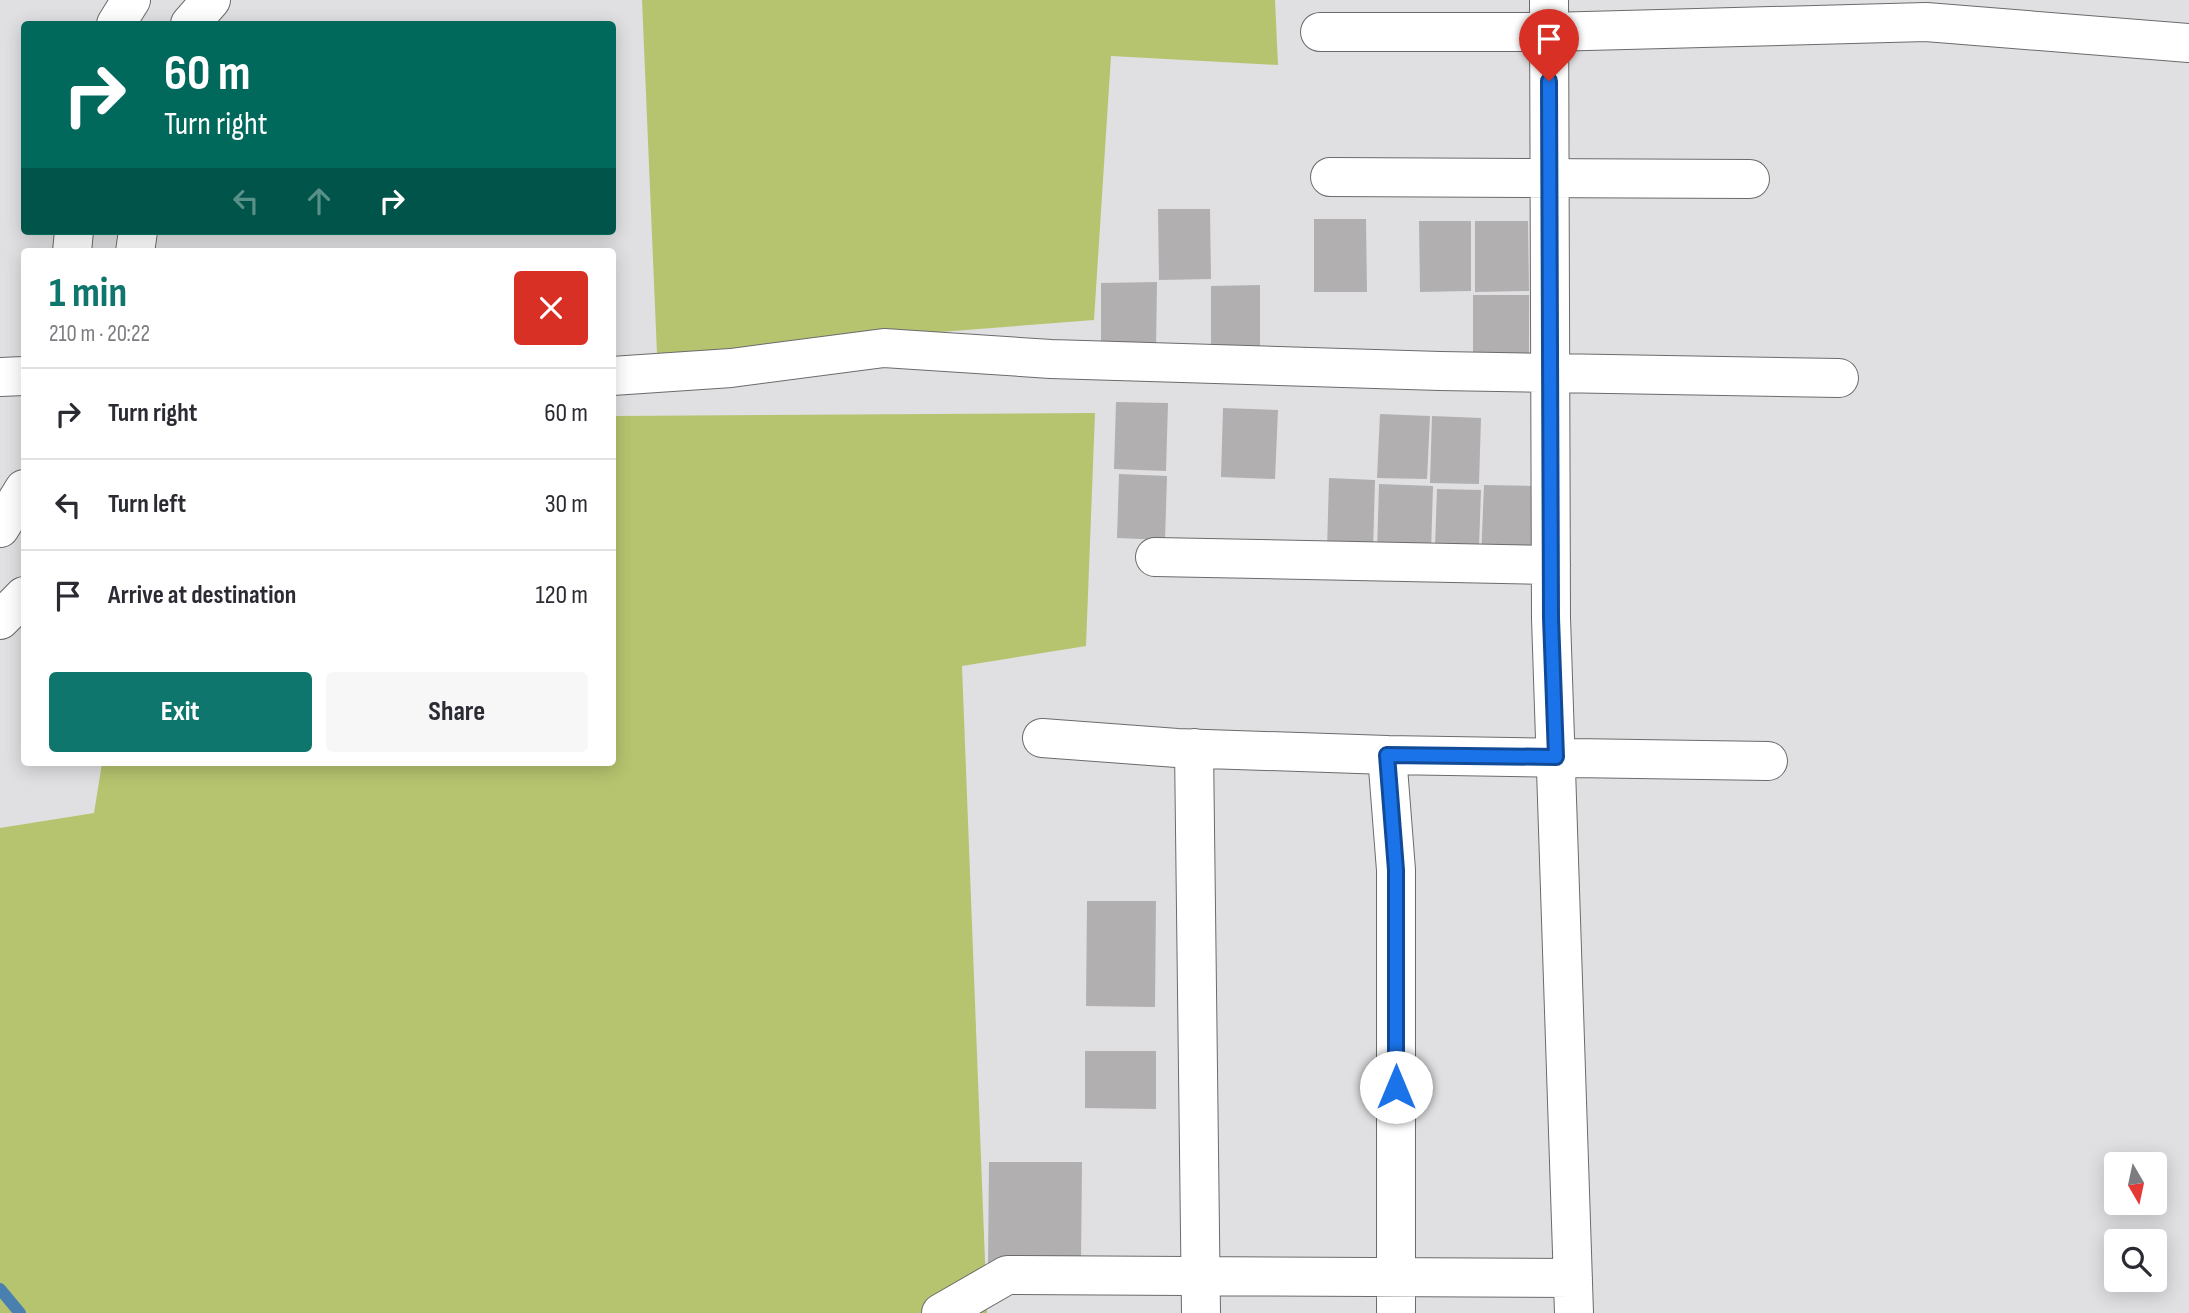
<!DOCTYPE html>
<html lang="en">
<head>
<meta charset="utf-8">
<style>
  :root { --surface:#fff; --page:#f7f7f7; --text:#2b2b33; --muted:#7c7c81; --line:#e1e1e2; --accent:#0f766e }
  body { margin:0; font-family:"Sofia Sans Condensed",sans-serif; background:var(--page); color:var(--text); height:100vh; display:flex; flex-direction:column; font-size:26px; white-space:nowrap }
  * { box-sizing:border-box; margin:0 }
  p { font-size:23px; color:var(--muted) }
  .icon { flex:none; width:38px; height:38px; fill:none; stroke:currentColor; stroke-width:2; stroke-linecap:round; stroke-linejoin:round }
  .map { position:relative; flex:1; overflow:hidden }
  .side { position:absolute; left:21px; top:248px; width:595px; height:518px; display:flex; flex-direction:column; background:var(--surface); border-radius:7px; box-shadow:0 4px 18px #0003 }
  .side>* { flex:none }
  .hud { position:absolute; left:21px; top:21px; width:595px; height:214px; border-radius:7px; box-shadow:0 4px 18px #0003; background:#00695c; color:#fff; overflow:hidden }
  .needle { width:46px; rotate:171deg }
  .tools { position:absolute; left:2104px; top:1152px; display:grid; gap:14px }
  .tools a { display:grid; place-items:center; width:63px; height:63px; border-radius:7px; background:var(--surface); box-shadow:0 4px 18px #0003; font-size:35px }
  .pin { position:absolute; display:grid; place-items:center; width:60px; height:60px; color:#fff; margin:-72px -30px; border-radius:50% 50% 50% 0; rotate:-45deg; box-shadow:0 0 7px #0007 }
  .pin .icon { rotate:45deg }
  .me { position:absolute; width:77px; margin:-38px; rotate:0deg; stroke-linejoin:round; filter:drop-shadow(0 0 5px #0008) }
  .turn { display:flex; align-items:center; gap:24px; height:147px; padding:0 28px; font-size:32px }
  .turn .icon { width:91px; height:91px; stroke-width:2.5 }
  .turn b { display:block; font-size:49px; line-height:60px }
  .lanes { display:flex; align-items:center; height:66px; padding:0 28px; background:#0003; justify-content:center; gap:35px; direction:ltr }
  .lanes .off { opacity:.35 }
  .round { display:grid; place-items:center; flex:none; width:74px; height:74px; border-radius:7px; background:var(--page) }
  .summary { display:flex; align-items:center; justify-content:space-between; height:119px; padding:0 28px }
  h1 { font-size:42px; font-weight:700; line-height:52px; color:var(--accent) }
  .primary-button { display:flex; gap:14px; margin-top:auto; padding:14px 28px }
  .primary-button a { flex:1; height:80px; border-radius:7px; background:var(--accent); color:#fff; font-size:28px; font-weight:700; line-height:80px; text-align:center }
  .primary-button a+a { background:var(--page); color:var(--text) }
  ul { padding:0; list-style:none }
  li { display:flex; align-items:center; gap:21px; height:91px; padding:0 28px; border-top:2px solid var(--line) }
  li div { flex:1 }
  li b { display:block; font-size:26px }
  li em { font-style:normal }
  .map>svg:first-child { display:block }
  .green { fill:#b6c46f }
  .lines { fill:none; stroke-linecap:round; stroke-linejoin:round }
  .stream { stroke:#4a80b0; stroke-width:12 }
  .building { fill:#b1afb0 }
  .street-casing { stroke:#6b6b6d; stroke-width:40 }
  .street { stroke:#fff; stroke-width:38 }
  .route-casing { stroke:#114b97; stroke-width:18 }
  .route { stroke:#1a73e8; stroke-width:12 }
</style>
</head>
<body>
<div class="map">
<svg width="2189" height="1313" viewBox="0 0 2189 1313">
  <rect width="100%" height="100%" fill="#e0e0e3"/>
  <!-- green -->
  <path class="green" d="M 642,0 L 1275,0 L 1278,65 L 1111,56 L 1094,320 L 657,354 Z
    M 1095,413 L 1086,646 L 962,666 L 987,1313 L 0,1313 L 0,828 L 94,813 L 102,763 L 612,763 L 613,416 Z"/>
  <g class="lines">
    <!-- stream -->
    <path class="stream" d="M 0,1289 L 20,1313"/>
  </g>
  <!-- building -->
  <path class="building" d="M 1158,209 L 1210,209 L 1211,279 L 1159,280 Z
    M 1314,219 L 1366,219 L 1367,292 L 1314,292 Z
    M 1419,221 L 1471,221 L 1471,291 L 1420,292 Z
    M 1475,221 L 1528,221 L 1529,291 L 1475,292 Z
    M 1157,282 L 1156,350 L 1101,350 L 1101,283 Z
    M 1260,285 L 1260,356 L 1211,356 L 1211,286 Z
    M 1473,295 L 1529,295 L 1529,364 L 1473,365 Z
    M 1116,402 L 1168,403 L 1166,471 L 1114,469 Z
    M 1223,408 L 1278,410 L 1275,479 L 1221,477 Z
    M 1380,414 L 1430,416 L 1427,479 L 1377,478 Z
    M 1432,416 L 1481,418 L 1479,484 L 1430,483 Z
    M 1119,474 L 1167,476 L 1165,540 L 1117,538 Z
    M 1329,478 L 1375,480 L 1373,552 L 1327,551 Z
    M 1379,484 L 1433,486 L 1431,553 L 1377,552 Z
    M 1484,485 L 1539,486 L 1537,559 L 1481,558 Z
    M 1437,489 L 1481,490 L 1479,548 L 1435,547 Z
    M 1087,901 L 1156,901 L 1155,1007 L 1086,1006 Z
    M 1085,1051 L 1156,1051 L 1156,1109 L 1085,1108 Z
    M 989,1162 L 1082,1162 L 1081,1264 L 988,1264 Z"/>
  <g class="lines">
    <defs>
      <path id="street" d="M 1549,0 L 1551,618 L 1574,1313
        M 116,24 L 131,0
        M 190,24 L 211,0
        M 1320,32 L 1549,32 L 1926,22 L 2189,43
        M 1330,177 L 1750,179
        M 72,252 L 74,231
        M 135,252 L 138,231
        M 612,376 L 731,368 L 884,348 L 1051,359 L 1440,371 L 1839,378
        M 0,377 L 24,376
        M 0,528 L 24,489
        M 1155,557 L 1551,565
        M 0,620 L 24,596
        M 1042,738 L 1177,748 L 1387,755 L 1396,870 L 1396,1313
        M 1194,748 L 1201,1313
        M 1387,755 L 1768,761
        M 941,1313 L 1007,1275 L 1573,1278"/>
    </defs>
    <!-- street casing -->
    <use href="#street" class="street-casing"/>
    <!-- street -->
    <use href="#street" class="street"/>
  </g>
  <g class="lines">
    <defs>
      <path id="route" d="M 1396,1087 L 1396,870 L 1387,755 L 1556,757 L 1551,618 L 1549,81"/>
    </defs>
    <!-- route casing -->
    <use href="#route" class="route-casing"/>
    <!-- route -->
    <use href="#route" class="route"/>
  </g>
</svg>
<div class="tools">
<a><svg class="needle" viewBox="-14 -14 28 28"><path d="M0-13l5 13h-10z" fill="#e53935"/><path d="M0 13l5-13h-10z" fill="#7c7c81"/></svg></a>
<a><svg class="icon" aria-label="search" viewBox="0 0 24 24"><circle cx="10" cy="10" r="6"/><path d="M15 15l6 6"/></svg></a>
</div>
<div class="pin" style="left:1549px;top:81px;background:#d93025"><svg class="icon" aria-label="arrive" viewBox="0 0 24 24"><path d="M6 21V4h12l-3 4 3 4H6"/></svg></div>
<svg class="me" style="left:1396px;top:1087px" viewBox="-20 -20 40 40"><circle r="19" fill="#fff"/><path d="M0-13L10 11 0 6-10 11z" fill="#1a73e8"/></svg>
<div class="hud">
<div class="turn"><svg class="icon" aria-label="right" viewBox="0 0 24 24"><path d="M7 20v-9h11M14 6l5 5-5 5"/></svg><div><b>60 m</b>Turn right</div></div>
<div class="lanes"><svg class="icon off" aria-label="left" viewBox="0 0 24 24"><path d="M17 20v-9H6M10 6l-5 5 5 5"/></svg><svg class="icon off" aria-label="ahead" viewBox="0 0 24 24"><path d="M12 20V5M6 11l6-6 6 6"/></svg><svg class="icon" aria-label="right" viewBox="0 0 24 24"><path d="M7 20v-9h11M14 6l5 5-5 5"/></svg></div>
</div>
<section class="side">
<div class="summary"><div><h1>1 min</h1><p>210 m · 20:22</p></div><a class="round" style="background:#d93025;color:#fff"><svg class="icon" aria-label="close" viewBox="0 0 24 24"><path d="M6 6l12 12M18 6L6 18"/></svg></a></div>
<ul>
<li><svg class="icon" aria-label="right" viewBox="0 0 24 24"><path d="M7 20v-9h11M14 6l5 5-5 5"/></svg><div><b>Turn right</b></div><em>60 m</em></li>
<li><svg class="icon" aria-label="left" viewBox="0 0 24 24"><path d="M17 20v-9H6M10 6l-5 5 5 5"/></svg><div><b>Turn left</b></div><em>30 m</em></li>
<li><svg class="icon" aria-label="arrive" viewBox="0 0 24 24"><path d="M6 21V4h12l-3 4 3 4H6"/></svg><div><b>Arrive at destination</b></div><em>120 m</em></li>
</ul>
<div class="primary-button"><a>Exit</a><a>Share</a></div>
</section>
</div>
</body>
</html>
